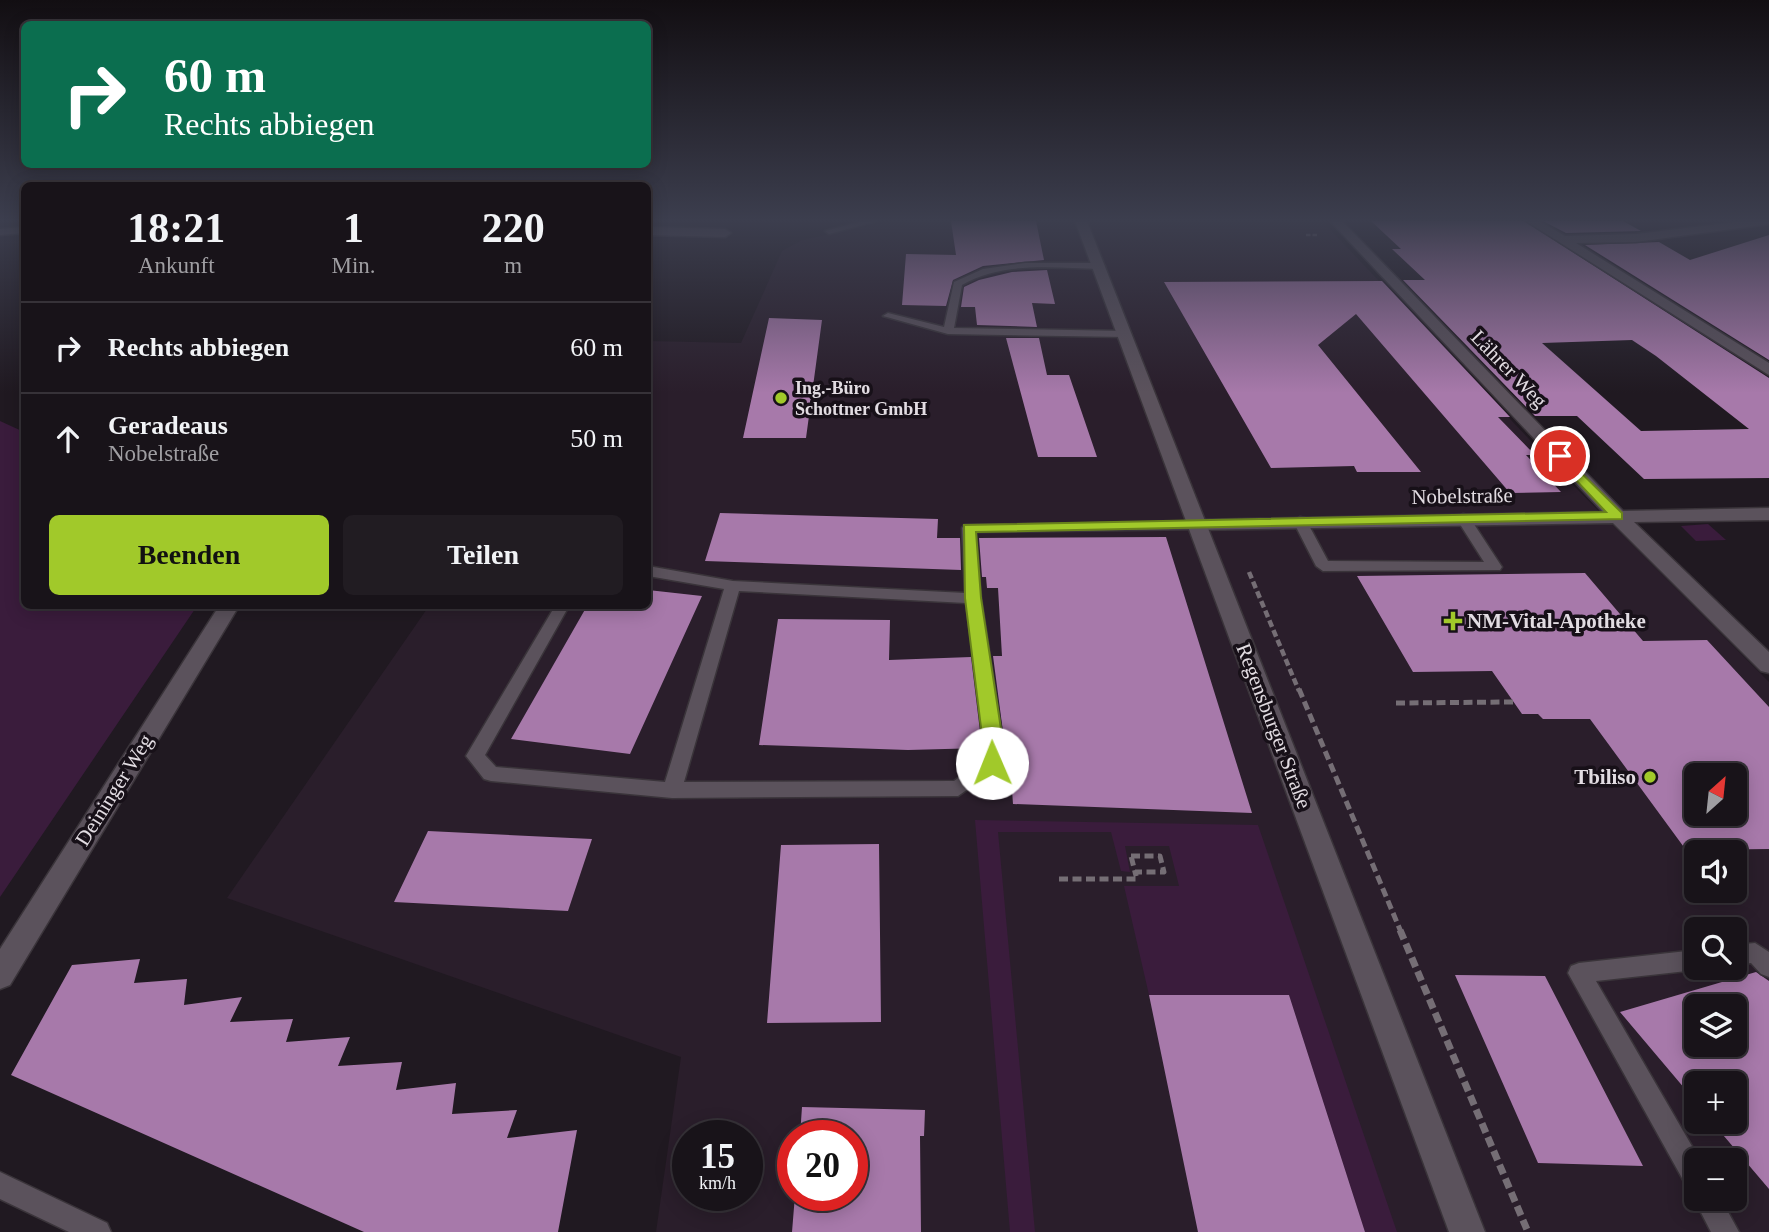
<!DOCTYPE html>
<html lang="de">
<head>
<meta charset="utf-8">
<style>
  :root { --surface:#181319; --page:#211c22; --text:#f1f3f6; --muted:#9f9ea2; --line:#363238; --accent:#a1c92a }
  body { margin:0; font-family:"Times New Roman",serif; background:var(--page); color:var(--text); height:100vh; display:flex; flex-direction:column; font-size:26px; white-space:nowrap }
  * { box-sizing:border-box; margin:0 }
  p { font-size:23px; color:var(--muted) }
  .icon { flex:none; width:38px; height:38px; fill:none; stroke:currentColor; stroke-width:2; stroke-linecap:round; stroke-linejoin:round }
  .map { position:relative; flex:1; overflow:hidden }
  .side { position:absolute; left:21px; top:182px; width:630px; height:427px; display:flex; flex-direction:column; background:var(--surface); border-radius:10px; box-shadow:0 4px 18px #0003,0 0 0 2px var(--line) }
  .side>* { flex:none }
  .hud { position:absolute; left:21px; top:21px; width:630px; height:147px; border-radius:10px; box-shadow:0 4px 18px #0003,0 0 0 2px var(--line); background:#0b6e4f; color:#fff; overflow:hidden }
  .needle { width:46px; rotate:27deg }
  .tools { position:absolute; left:1684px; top:763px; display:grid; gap:14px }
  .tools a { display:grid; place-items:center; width:63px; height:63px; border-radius:10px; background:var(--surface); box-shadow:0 4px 18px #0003,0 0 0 2px var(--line); font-size:35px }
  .speed { position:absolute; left:672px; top:1120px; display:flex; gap:14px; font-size:35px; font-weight:700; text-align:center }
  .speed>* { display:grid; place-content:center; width:91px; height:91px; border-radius:50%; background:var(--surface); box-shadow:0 4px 18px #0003,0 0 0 2px var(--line); line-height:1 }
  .speed small { font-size:18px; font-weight:400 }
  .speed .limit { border:10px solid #d22; background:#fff; color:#111 }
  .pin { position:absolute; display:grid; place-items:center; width:60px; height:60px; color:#fff; margin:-30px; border:4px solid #fff; border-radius:50%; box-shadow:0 2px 7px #0007 }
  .me { position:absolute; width:77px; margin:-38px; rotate:359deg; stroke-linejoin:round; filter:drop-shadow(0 0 5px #0008) }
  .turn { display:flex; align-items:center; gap:24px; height:147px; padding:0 28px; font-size:32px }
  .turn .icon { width:91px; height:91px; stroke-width:2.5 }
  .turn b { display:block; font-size:49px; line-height:60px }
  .eta { display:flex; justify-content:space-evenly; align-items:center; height:119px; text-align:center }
  .eta b { font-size:42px; font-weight:700; line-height:49px }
  .primary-button { display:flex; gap:14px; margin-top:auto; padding:14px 28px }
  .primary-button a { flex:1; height:80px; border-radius:10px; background:var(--accent); color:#111; font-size:28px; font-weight:700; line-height:80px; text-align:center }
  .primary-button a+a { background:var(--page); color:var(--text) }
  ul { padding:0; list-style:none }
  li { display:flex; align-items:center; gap:21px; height:91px; padding:0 28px; border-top:2px solid var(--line) }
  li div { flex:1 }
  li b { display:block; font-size:26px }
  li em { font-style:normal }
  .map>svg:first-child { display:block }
  .built { fill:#2a1e2b; fill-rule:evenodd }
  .green { fill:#3a1c3c }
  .building { fill:#a779aa; fill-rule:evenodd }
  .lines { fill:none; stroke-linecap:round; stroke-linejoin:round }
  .lane-casing { stroke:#3a343a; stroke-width:3 }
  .street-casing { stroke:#3a343a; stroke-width:3 }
  .secondary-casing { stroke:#3a343a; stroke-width:3 }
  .path-far3 { stroke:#756e75; stroke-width:2.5; stroke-dasharray:4.5 2; stroke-linecap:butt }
  .path-far2 { stroke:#756e75; stroke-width:4.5; stroke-dasharray:7 3.5; stroke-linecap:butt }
  .path-far1 { stroke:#756e75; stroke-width:5; stroke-dasharray:9 4.5; stroke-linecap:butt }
  .path { stroke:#756e75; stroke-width:7; stroke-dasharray:10 5; stroke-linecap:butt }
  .lane { fill:#5b525c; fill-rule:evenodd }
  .street { fill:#5b525c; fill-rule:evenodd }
  .secondary { fill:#5b525c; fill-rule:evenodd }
  .route { fill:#a1c92a; stroke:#69831b; stroke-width:2 }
  .poi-dot { fill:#a1c92a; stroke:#171018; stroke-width:2.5 }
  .labels { text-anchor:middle; stroke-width:7; stroke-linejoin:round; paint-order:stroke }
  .far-poi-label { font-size:18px; font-weight:bold; fill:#e2dce2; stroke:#171018; text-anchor:start }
  .street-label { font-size:21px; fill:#e2dce2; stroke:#171018 }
  .poi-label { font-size:21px; font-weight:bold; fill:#e2dce2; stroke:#171018; text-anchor:start }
</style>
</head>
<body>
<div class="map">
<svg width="1769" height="1232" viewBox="0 0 1769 1232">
  <rect width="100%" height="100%" fill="#201921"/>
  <!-- built -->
  <path class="built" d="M 893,221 L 1322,221 L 1567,479 L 1769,682 L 1769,1232 L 656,1232 L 681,1057 L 227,898 L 429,606 L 648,606 L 648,341 L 741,343 L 782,251 L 802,240 ZM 1696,775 L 1734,775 L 1734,814 L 1696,814 ZM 1696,852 L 1734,852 L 1734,891 L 1696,891 ZM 1696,929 L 1734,929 L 1734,968 L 1696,968 ZM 1696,1006 L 1734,1006 L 1734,1045 L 1696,1045 ZM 1696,1083 L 1734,1083 L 1734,1122 L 1696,1122 ZM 688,1136 L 747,1136 L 747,1195 L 688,1195 ZM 793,1136 L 852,1136 L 852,1195 L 793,1195 ZM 1696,1160 L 1734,1160 L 1734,1199 L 1696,1199 Z"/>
  <!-- green -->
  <path class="green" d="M 0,421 L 24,432 L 24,606 L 197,606 L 0,897 Z
    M 1708,524 L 1726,540 L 1696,541 L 1681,526 Z
    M 975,820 L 1258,825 L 1397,1232 L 1365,1232 L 1289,995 L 1149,995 L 1124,886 L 1179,886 L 1169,846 L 1125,846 L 1130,872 L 1121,871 L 1111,832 L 998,832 L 1035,1232 L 1010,1232 Z"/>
  <!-- building -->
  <path class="building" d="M 951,221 L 1036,221 L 1044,260 L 983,266 L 953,280 L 946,306 L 902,305 L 906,254 L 956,255 Z
    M 1371,221 L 1524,221 L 1769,378 L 1769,478 L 1644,479 L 1577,416 L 1535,416 L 1403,280 L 1425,280 L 1392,249 L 1401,249 ZM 1632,340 L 1656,356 L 1749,429 L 1641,431 L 1542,343 Z
    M 1543,221 L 1623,221 L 1641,231 L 1566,233 Z
    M 1769,235 L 1769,360 L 1585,245 L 1659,242 L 1690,260 Z
    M 1047,270 L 1055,304 L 1032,303 L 1037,327 L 977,325 L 975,307 L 961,307 L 964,287 L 979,280 L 1012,272 Z
    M 1382,281 L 1510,417 L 1498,417 L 1535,455 L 1526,455 L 1561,492 L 1510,493 L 1356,314 L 1318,345 L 1421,472 L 1357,472 L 1354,466 L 1271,468 L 1164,282 Z
    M 769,318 L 822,320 L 806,438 L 743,438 Z
    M 1006,338 L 1039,338 L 1047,375 L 1069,375 L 1097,457 L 1038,457 Z
    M 720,513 L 938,519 L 937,538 L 960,538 L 961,570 L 705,561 Z
    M 1166,537 L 1252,813 L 1013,804 L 1009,747 L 1005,747 L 993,656 L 1002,656 L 998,588 L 987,588 L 986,577 L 982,577 L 979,538 Z
    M 1585,573 L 1643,641 L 1707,640 L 1769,707 L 1769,849 L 1686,850 L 1590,719 L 1543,719 L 1538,714 L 1522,714 L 1492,671 L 1413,672 L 1357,576 ZM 1696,775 L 1734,775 L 1734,814 L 1696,814 Z
    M 648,590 L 702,596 L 630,754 L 511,739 L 587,606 L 648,606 Z
    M 778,619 L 890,620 L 889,660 L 971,657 L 982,748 L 908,750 L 759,745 Z
    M 428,831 L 592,839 L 568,911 L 394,902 Z
    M 879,844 L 881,1022 L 767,1023 L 781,845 Z
    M 140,959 L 134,983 L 187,979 L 184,1005 L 242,997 L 230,1022 L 293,1019 L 286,1042 L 350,1037 L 338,1066 L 402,1062 L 396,1090 L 456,1083 L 452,1114 L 517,1110 L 507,1138 L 577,1130 L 558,1232 L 364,1232 L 11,1075 L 72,965 Z
    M 1756,972 L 1769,981 L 1769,1189 L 1712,1122 L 1734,1122 L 1734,1083 L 1696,1083 L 1696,1102 L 1620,1012 ZM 1696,1006 L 1734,1006 L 1734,1045 L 1696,1045 Z
    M 1455,975 L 1545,976 L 1643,1166 L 1538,1163 Z
    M 1149,995 L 1289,995 L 1365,1232 L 1198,1232 Z
    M 802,1107 L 925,1110 L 924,1136 L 920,1136 L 921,1232 L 792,1232 L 795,1195 L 852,1195 L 852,1136 L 800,1136 Z"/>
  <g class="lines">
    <defs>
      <path id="lane" d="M 863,221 L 877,221 L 829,234 L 825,231 Z
        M 24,227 L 24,233 L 0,235 L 0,229 Z
        M 1025,263 L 1100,263 L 1105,266 L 1100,269 C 1055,268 1002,261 962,285 L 954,328 L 1126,331 L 1131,334 L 1126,337 L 948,334 L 883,316 L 888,313 L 944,327 L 954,282 L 983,269 Z
        M 1463,514 L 1468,515 L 1500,564 L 1502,567 L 1500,570 L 1323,571 L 1316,566 L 1293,521 L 1300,517 L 1305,518 L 1328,561 L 1484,562 L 1456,518 Z
        M 1198,522 L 1205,526 L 1203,529 L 976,532 L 981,598 L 1003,742 L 998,768 L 958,796 L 672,798 L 491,781 L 484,779 L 466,756 L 555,606 L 569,606 L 485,755 L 496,767 L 665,782 L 724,589 L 648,576 L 648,566 L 733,581 L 965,593 L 962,528 L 964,525 ZM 739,591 L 966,603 L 985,742 L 983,760 L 954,781 L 684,782 Z
        M 1755,943 L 1769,952 L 1769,977 L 1761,974 L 1751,963 L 1734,965 L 1734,945 Z
        M 1696,950 L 1696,968 L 1702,968 L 1696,970 L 1596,981 L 1700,1160 L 1696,1160 L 1696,1191 L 1687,1187 L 1568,973 L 1571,966 L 1579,963 Z
        M 0,1172 L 107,1223 L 111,1232 L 69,1232 L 0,1199 Z
        M 1696,1195 L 1696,1199 L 1721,1199 L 1739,1232 L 1711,1232 L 1694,1199 Z"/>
      <path id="street" d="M 1330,221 L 1342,221 L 1623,511 L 1769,508 L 1769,520 L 1634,522 L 1769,652 L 1769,673 L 1761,671 L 1613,523 L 1191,530 L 1189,526 L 1191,522 L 1198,520 L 1603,512 Z
        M 1526,221 L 1539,221 L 1565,236 L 1636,234 L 1745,221 L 1769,221 L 1769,224 L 1636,242 L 1576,243 L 1769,363 L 1769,375 Z
        M 648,227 L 725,229 L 731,233 L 725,237 L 648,235 Z
        M 219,606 L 239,606 L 10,985 L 0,989 L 0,949 Z"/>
      <path id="secondary" d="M 1075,221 L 1087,221 L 1485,1232 L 1449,1232 Z"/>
    </defs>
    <!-- lane casing -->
    <use href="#lane" class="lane-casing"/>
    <!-- street casing -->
    <use href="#street" class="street-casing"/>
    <!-- secondary casing -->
    <use href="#secondary" class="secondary-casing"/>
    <!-- path-far3 -->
    <path class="path-far3" d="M 1306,235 L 1319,235"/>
    <!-- path-far2 -->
    <path class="path-far2" d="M 1249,572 L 1299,691"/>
    <!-- path-far1 -->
    <path class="path-far1" d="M 1299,689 L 1401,932
      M 1396,703 L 1514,702
      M 1131,856 L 1160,856 L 1164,872 L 1135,872 Z
      M 1059,879 L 1137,879 L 1135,872"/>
    <!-- path -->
    <path class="path" d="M 1400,930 L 1528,1232"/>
    <!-- lane -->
    <use href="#lane" class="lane"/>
    <!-- street -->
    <use href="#street" class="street"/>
    <!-- secondary -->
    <use href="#secondary" class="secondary"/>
  </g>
  <!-- sky -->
  <linearGradient id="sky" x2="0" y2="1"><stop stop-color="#120e12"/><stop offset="0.56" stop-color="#3c3e4e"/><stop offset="1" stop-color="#3c3e4e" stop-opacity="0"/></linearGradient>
  <rect width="1769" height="393" fill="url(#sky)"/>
  <!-- route -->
  <path class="route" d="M 1560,452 L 1622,513 L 1622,519 L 976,532 L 981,598 L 1003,742 L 999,768 L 986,768 L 965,598 L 964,525 L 1606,512 L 1556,459 L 1554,456 Z"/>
  <!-- markers -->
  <g class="poi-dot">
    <circle cx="781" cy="398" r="7"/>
    <path d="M1449.5 610.5h7v7h7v7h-7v7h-7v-7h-7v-7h7z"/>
    <circle cx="1650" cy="777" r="7"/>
  </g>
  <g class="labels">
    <!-- far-poi labels -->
    <g class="far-poi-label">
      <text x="795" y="394">Ing.-Büro<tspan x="795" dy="21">Schottner GmbH</tspan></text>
    </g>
    <!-- street labels -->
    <g class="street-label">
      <text transform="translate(1509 369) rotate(46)" y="7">Lährer Weg</text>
      <text transform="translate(1462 496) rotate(-1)" y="7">Nobelstraße</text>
      <text transform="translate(1274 726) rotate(69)" y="7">Regensburger Straße</text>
      <text transform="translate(114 790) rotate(-58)" y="7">Deininger Weg</text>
    </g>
    <!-- poi labels -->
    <g class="poi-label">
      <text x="1467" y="628">NM-Vital-Apotheke</text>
      <text x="1636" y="784" text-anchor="end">Tbiliso</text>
    </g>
  </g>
</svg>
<div class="tools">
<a><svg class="needle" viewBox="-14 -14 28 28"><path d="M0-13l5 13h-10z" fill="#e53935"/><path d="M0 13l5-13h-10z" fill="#9f9ea2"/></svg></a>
<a><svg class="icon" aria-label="sound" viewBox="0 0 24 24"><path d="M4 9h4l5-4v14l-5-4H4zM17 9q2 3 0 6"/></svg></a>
<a><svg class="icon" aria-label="search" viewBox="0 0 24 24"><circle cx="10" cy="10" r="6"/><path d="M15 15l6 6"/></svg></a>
<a><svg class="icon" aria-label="layers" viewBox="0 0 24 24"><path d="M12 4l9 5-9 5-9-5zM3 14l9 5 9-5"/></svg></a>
<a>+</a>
<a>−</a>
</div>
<div class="speed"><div>15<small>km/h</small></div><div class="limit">20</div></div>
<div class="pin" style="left:1560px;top:456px;background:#d93025"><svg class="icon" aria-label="arrive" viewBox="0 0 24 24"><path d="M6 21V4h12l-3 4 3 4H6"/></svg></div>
<svg class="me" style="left:992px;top:763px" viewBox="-20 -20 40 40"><circle r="19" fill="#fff"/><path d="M0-13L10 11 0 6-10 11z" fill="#a1c92a"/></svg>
<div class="hud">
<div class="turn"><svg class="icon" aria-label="right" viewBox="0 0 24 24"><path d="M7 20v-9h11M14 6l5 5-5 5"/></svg><div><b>60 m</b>Rechts abbiegen</div></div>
</div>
<section class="side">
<div class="eta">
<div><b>18:21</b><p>Ankunft</p></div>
<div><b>1</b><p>Min.</p></div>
<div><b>220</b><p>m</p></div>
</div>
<ul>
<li><svg class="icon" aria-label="right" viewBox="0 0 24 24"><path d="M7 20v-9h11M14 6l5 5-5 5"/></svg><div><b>Rechts abbiegen</b></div><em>60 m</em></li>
<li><svg class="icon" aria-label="ahead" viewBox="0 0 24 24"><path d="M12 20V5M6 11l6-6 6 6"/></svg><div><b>Geradeaus</b><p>Nobelstraße</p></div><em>50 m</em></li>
</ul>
<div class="primary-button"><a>Beenden</a><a>Teilen</a></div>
</section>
</div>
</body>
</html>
